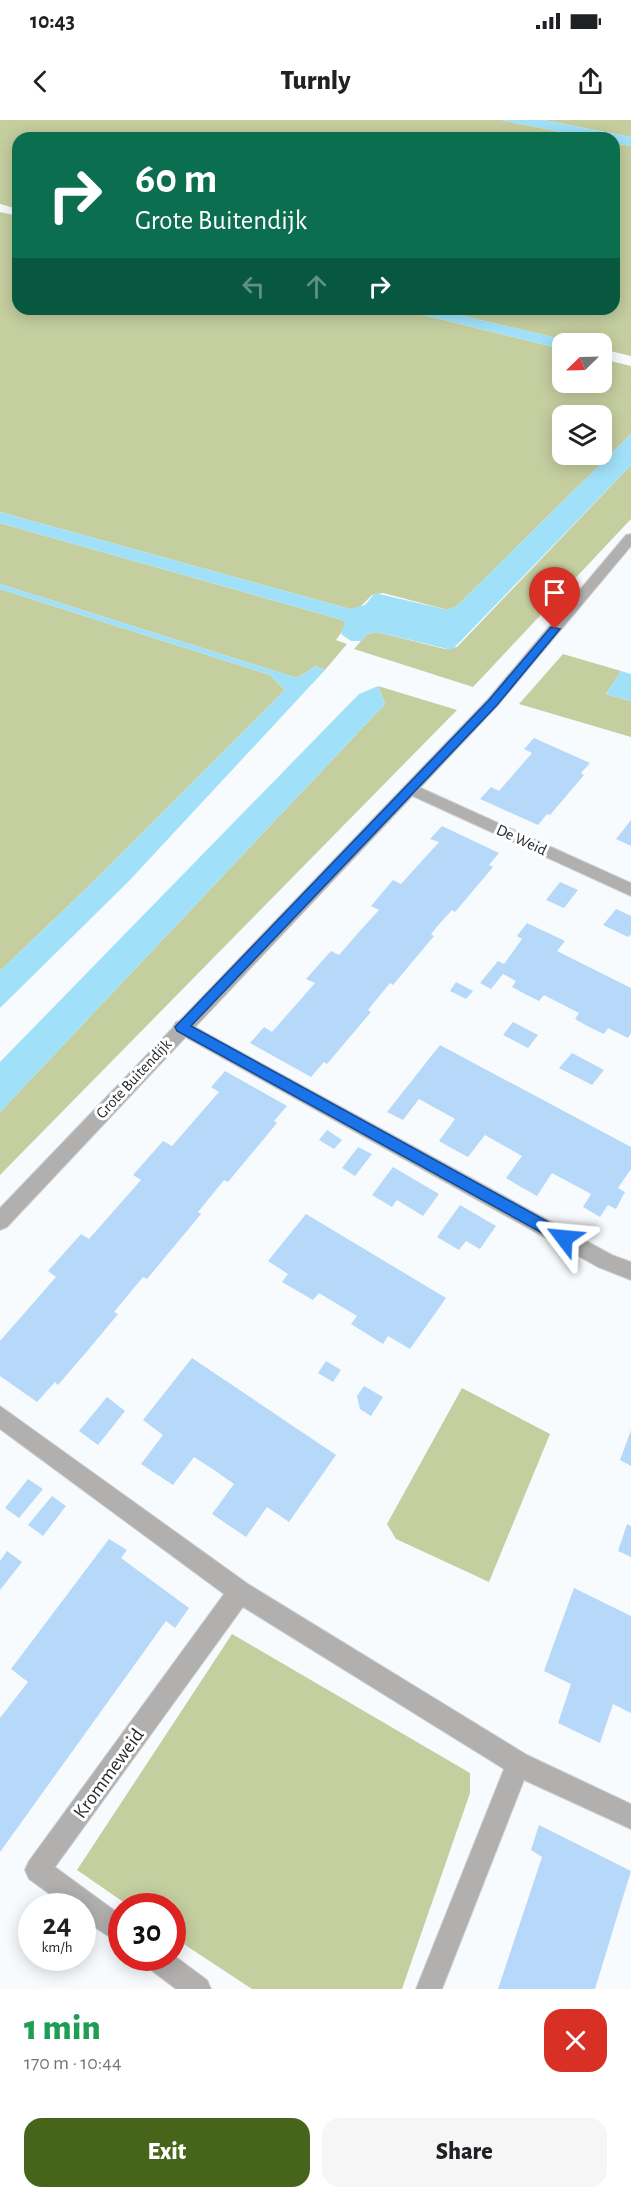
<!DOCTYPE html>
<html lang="en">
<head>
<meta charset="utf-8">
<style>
  :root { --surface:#fff; --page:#f6f6f6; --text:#202124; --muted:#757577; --accent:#46651a }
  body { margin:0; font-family:"Alegreya Sans",sans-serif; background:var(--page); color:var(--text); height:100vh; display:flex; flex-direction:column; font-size:22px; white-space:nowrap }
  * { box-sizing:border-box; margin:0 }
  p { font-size:20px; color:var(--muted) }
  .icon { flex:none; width:33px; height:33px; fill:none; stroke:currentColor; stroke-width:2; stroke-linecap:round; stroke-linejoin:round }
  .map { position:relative; height:1869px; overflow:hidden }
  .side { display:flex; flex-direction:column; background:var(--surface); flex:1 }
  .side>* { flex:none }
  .banner { position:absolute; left:12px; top:12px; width:608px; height:183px; border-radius:18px; box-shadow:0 3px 15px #0003; background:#0b6e4f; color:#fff; overflow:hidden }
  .needle { width:39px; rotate:247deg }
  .controls { position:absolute; left:552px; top:213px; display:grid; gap:12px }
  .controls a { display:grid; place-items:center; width:60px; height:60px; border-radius:12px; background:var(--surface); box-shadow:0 3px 15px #0003; font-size:30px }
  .speed { position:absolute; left:18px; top:1773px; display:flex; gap:12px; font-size:30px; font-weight:700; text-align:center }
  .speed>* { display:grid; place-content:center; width:78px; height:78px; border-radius:50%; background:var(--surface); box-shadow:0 3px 15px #0003; line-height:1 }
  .speed small { font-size:15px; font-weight:400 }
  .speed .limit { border:9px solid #d22; background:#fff; color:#111 }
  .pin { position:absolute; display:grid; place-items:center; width:51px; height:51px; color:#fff; margin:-62px -26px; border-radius:50% 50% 50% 0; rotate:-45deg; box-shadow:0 0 6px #0007 }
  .pin .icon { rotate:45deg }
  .me { position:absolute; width:66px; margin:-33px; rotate:299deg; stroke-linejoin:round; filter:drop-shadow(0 0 4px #0008) }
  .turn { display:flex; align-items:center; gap:21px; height:126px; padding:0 24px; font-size:27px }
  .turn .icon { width:78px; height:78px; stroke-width:2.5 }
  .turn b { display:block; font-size:42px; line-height:51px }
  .lanes { display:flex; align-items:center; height:57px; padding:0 24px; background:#0003; justify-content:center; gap:30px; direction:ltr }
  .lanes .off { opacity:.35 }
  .round { display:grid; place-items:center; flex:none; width:63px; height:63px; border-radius:18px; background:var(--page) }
  .summary { display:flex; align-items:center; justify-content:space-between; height:102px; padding:0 24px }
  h1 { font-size:36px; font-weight:800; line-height:45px; color:#1e9e55 }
  .primary-button { display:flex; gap:12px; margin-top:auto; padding:12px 24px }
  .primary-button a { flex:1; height:69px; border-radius:18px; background:var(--accent); color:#fff; font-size:24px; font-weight:800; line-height:69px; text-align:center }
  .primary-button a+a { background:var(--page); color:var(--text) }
  .status { display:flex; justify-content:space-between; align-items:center; height:42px; padding:0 30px; background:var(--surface); direction:ltr }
  .status svg { height:16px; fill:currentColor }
  header { display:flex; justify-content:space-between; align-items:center; height:78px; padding:0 24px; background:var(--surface); font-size:27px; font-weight:800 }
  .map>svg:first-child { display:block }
  .green { fill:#c5ce9f; fill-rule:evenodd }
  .water { fill:#a0e1f9 }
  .building { fill:#b6d8f9 }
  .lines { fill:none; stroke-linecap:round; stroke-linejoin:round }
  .minor-casing { stroke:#d2d5d8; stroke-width:2 }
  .tertiary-casing { stroke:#d2d5d8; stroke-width:2 }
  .minor { fill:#b2b0af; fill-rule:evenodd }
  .tertiary { fill:#b2b0af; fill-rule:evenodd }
  .route { fill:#1a73e8; stroke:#114b97; stroke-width:1.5 }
  .labels { text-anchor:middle; stroke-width:6; stroke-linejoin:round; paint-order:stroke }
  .street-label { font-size:16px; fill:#27292a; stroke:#fff }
  .near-street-label { font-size:20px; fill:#27292a; stroke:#fff }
</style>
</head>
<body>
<div class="status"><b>10:43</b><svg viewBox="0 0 49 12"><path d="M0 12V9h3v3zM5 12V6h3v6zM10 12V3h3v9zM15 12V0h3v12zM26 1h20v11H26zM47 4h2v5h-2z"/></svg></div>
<header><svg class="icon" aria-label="back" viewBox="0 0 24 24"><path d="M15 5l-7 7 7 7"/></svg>Turnly<svg class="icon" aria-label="share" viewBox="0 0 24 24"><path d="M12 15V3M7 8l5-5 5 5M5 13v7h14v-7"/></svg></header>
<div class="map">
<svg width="631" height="1869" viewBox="0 0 631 1869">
  <rect width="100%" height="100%" fill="#f8fbfe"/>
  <!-- green -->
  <path class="green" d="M 0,0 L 502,0 L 590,18 L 18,18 L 18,89 L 0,84 Z
    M 543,0 L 631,0 L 631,17 Z
    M 614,23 L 631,26 L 631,236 L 602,229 L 602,224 L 578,223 L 434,189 L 614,189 Z
    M 0,92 L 18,96 L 18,189 L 399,189 L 562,229 L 562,262 L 602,262 L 602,239 L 631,246 L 631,314 L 458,485 L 448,490 L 383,473 L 372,475 L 359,488 L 350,489 L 0,392 ZM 562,296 L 602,296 L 602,334 L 562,334 Z
    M 631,345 L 631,399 L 473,567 L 354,529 L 367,514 L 377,512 L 445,529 L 457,527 Z
    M 0,403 L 339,499 L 345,502 L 345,507 L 336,520 L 347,524 L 325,550 L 316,546 L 297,558 L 0,464 Z
    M 0,469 L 270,555 L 285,570 L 92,763 L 0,851 Z
    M 563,534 L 621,551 L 606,574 L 631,581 L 631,617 L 519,584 Z
    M 378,566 L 457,590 L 0,1055 L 0,992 L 385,584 Z
    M 462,1268 L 550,1314 L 489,1462 L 396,1419 L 387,1404 Z
    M 232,1514 L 470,1653 L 470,1673 L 402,1869 L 252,1869 L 173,1817 L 172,1786 L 129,1786 L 77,1750 Z"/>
  <!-- water -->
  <path class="water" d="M 502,0 L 543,0 L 631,17 L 631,26 L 614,23 L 614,18 L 590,18 Z
    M 399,189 L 434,189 L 578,223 L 562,224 L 562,229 Z
    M 631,314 L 631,345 L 452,530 L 377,512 L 367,514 L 362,521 L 351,521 L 341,514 L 345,502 L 339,499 L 0,403 L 0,392 L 350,489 L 365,485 L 375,473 L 448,490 L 458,485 Z
    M 0,464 L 297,558 L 316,546 L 325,550 L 129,761 L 0,888 L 0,851 L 92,763 L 285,570 L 270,555 L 0,469 Z
    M 621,551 L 631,554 L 631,581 L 606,574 Z
    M 378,566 L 385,584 L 0,992 L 0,942 L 359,574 Z"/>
  <!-- building -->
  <path class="building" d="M 534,618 L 590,643 L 581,653 L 584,655 L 550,695 L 547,694 L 538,705 L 480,679 L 491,667 L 499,671 L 532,633 L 524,629 Z
    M 631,700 L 631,726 L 616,719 Z
    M 442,706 L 499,733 L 489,745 L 493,747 L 455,792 L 452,790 L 441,802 L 431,814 L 434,816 L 393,865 L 390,863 L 368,890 L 371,892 L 327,944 L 324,942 L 311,957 L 250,923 L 264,907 L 272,912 L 315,863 L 306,859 L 331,831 L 339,835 L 359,812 L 379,790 L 371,786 L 393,760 L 401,764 L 439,722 L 430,719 Z
    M 560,762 L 578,770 L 564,788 L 546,780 Z
    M 616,789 L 631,796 L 631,814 L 628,817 L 603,805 Z
    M 527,803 L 565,821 L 557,831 L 631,868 L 631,913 L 628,918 L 608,908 L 604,914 L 589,907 L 575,899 L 579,893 L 544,875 L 539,881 L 525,874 L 512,867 L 516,861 L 503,854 L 491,869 L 480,863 L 498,841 L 504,844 L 522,819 L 517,816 Z
    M 456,862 L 473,871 L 466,879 L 450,871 Z
    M 513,902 L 538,915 L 528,928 L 503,915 Z
    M 440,925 L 631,1027 L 631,1049 L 618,1068 L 625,1072 L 616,1089 L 608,1085 L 600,1097 L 583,1087 L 591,1074 L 552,1053 L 537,1076 L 521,1067 L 506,1058 L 522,1036 L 485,1015 L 468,1037 L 453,1029 L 439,1021 L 455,999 L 419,979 L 403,1000 L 387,992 Z
    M 572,933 L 604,950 L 592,965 L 559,948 Z
    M 225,951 L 287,986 L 274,1001 L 277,1003 L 228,1062 L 224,1060 L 198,1092 L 201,1094 L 147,1159 L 143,1157 L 114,1192 L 118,1194 L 89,1229 L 58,1265 L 55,1262 L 37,1282 L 0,1256 L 0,1221 L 56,1157 L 48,1151 L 81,1114 L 89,1119 L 141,1060 L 133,1055 L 163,1021 L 172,1026 L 219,972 L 211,967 Z
    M 327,1010 L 342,1020 L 334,1029 L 319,1020 Z
    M 358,1027 L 372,1034 L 355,1056 L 342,1048 Z
    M 393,1047 L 439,1074 L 423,1096 L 397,1080 L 392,1087 L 372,1075 Z
    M 460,1085 L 496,1106 L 480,1129 L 466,1121 L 459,1130 L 437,1117 Z
    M 306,1094 L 446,1178 L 410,1229 L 388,1216 L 383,1224 L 351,1204 L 357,1196 L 319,1173 L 313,1180 L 282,1162 L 288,1154 L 268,1141 Z
    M 192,1238 L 336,1335 L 289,1402 L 267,1387 L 246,1417 L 212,1394 L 234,1364 L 214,1350 L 194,1337 L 173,1365 L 141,1344 L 163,1315 L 143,1300 Z
    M 326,1241 L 341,1250 L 333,1262 L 318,1253 Z
    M 364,1266 L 383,1277 L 371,1296 L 360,1289 L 357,1276 Z
    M 107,1277 L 125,1291 L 98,1325 L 79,1311 Z
    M 631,1310 L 631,1346 L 620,1340 Z
    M 28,1359 L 43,1369 L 19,1398 L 5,1388 Z
    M 52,1376 L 66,1386 L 43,1416 L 28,1405 Z
    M 627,1404 L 631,1406 L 631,1437 L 618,1431 Z
    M 109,1419 L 127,1430 L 121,1438 L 189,1488 L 175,1508 L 166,1501 L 0,1732 L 0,1598 L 28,1562 L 11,1549 Z
    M 7,1431 L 22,1442 L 0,1470 L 0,1441 Z
    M 574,1468 L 631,1496 L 631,1593 L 613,1584 L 600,1623 L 558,1603 L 571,1564 L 544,1551 Z
    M 539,1705 L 631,1751 L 595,1869 L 498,1869 L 542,1737 L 531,1730 Z"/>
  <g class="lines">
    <defs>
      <path id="minor" d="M 412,664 L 631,763 L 631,776 L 406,673 L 404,669 L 406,665 Z
        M 182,900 L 612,1135 L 631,1142 L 631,1160 L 598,1147 L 176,912 L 173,907 L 176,902 Z
        M 0,1286 L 248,1464 L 527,1635 L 631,1684 L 631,1709 L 524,1660 L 442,1869 L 416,1869 L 504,1649 L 243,1487 L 55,1747 L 122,1796 L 122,1825 L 82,1799 L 82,1786 L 66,1786 L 29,1759 L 25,1750 L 29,1741 L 224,1474 L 0,1309 Z
        M 172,1834 L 207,1860 L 211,1869 L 176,1869 L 147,1847 L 143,1838 L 172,1838 Z"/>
      <path id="tertiary" d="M 631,414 L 631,426 L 498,585 L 7,1107 L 0,1110 L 0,1088 L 488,579 L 626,415 Z"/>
    </defs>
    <!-- minor casing -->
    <use href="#minor" class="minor-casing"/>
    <!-- tertiary casing -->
    <use href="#tertiary" class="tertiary-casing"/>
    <!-- minor -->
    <use href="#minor" class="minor"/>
    <!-- tertiary -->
    <use href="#tertiary" class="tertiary"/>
  </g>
  <!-- route -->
  <path class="route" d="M 551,507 L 560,509 L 497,585 L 191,906 L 570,1114 L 572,1118 L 564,1125 L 177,911 L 175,907 L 489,580 Z"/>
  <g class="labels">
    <!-- street labels -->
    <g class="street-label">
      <text transform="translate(522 719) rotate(25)" y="6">De Weid</text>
      <text transform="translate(133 958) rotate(-47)" y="6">Grote Buitendijk</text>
    </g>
    <!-- near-street labels -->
    <g class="near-street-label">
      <text transform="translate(108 1653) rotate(-54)" y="7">Krommeweid</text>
    </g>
  </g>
</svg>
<div class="controls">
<a><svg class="needle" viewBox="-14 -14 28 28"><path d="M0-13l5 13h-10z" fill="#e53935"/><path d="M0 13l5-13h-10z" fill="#757577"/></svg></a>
<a><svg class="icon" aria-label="layers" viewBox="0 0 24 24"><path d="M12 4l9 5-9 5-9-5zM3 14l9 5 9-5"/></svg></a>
</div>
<div class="speed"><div>24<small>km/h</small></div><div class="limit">30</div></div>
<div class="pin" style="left:555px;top:509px;background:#d93025"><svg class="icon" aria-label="arrive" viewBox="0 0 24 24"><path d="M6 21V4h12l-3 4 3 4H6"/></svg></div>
<svg class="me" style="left:564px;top:1118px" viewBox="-20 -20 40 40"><path d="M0-17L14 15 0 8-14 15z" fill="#1a73e8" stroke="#fff" stroke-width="4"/></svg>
<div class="banner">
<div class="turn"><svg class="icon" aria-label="right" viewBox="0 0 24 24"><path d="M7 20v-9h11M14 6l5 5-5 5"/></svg><div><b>60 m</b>Grote Buitendijk</div></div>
<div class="lanes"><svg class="icon off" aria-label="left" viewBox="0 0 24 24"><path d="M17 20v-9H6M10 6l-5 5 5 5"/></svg><svg class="icon off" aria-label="ahead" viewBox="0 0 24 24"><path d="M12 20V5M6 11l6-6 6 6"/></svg><svg class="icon" aria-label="right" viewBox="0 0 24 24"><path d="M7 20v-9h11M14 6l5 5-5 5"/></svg></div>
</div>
</div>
<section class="side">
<div class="summary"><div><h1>1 min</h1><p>170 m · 10:44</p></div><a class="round" style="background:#d93025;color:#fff"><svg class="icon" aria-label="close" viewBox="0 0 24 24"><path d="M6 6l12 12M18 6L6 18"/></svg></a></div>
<div class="primary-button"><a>Exit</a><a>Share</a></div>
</section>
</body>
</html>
